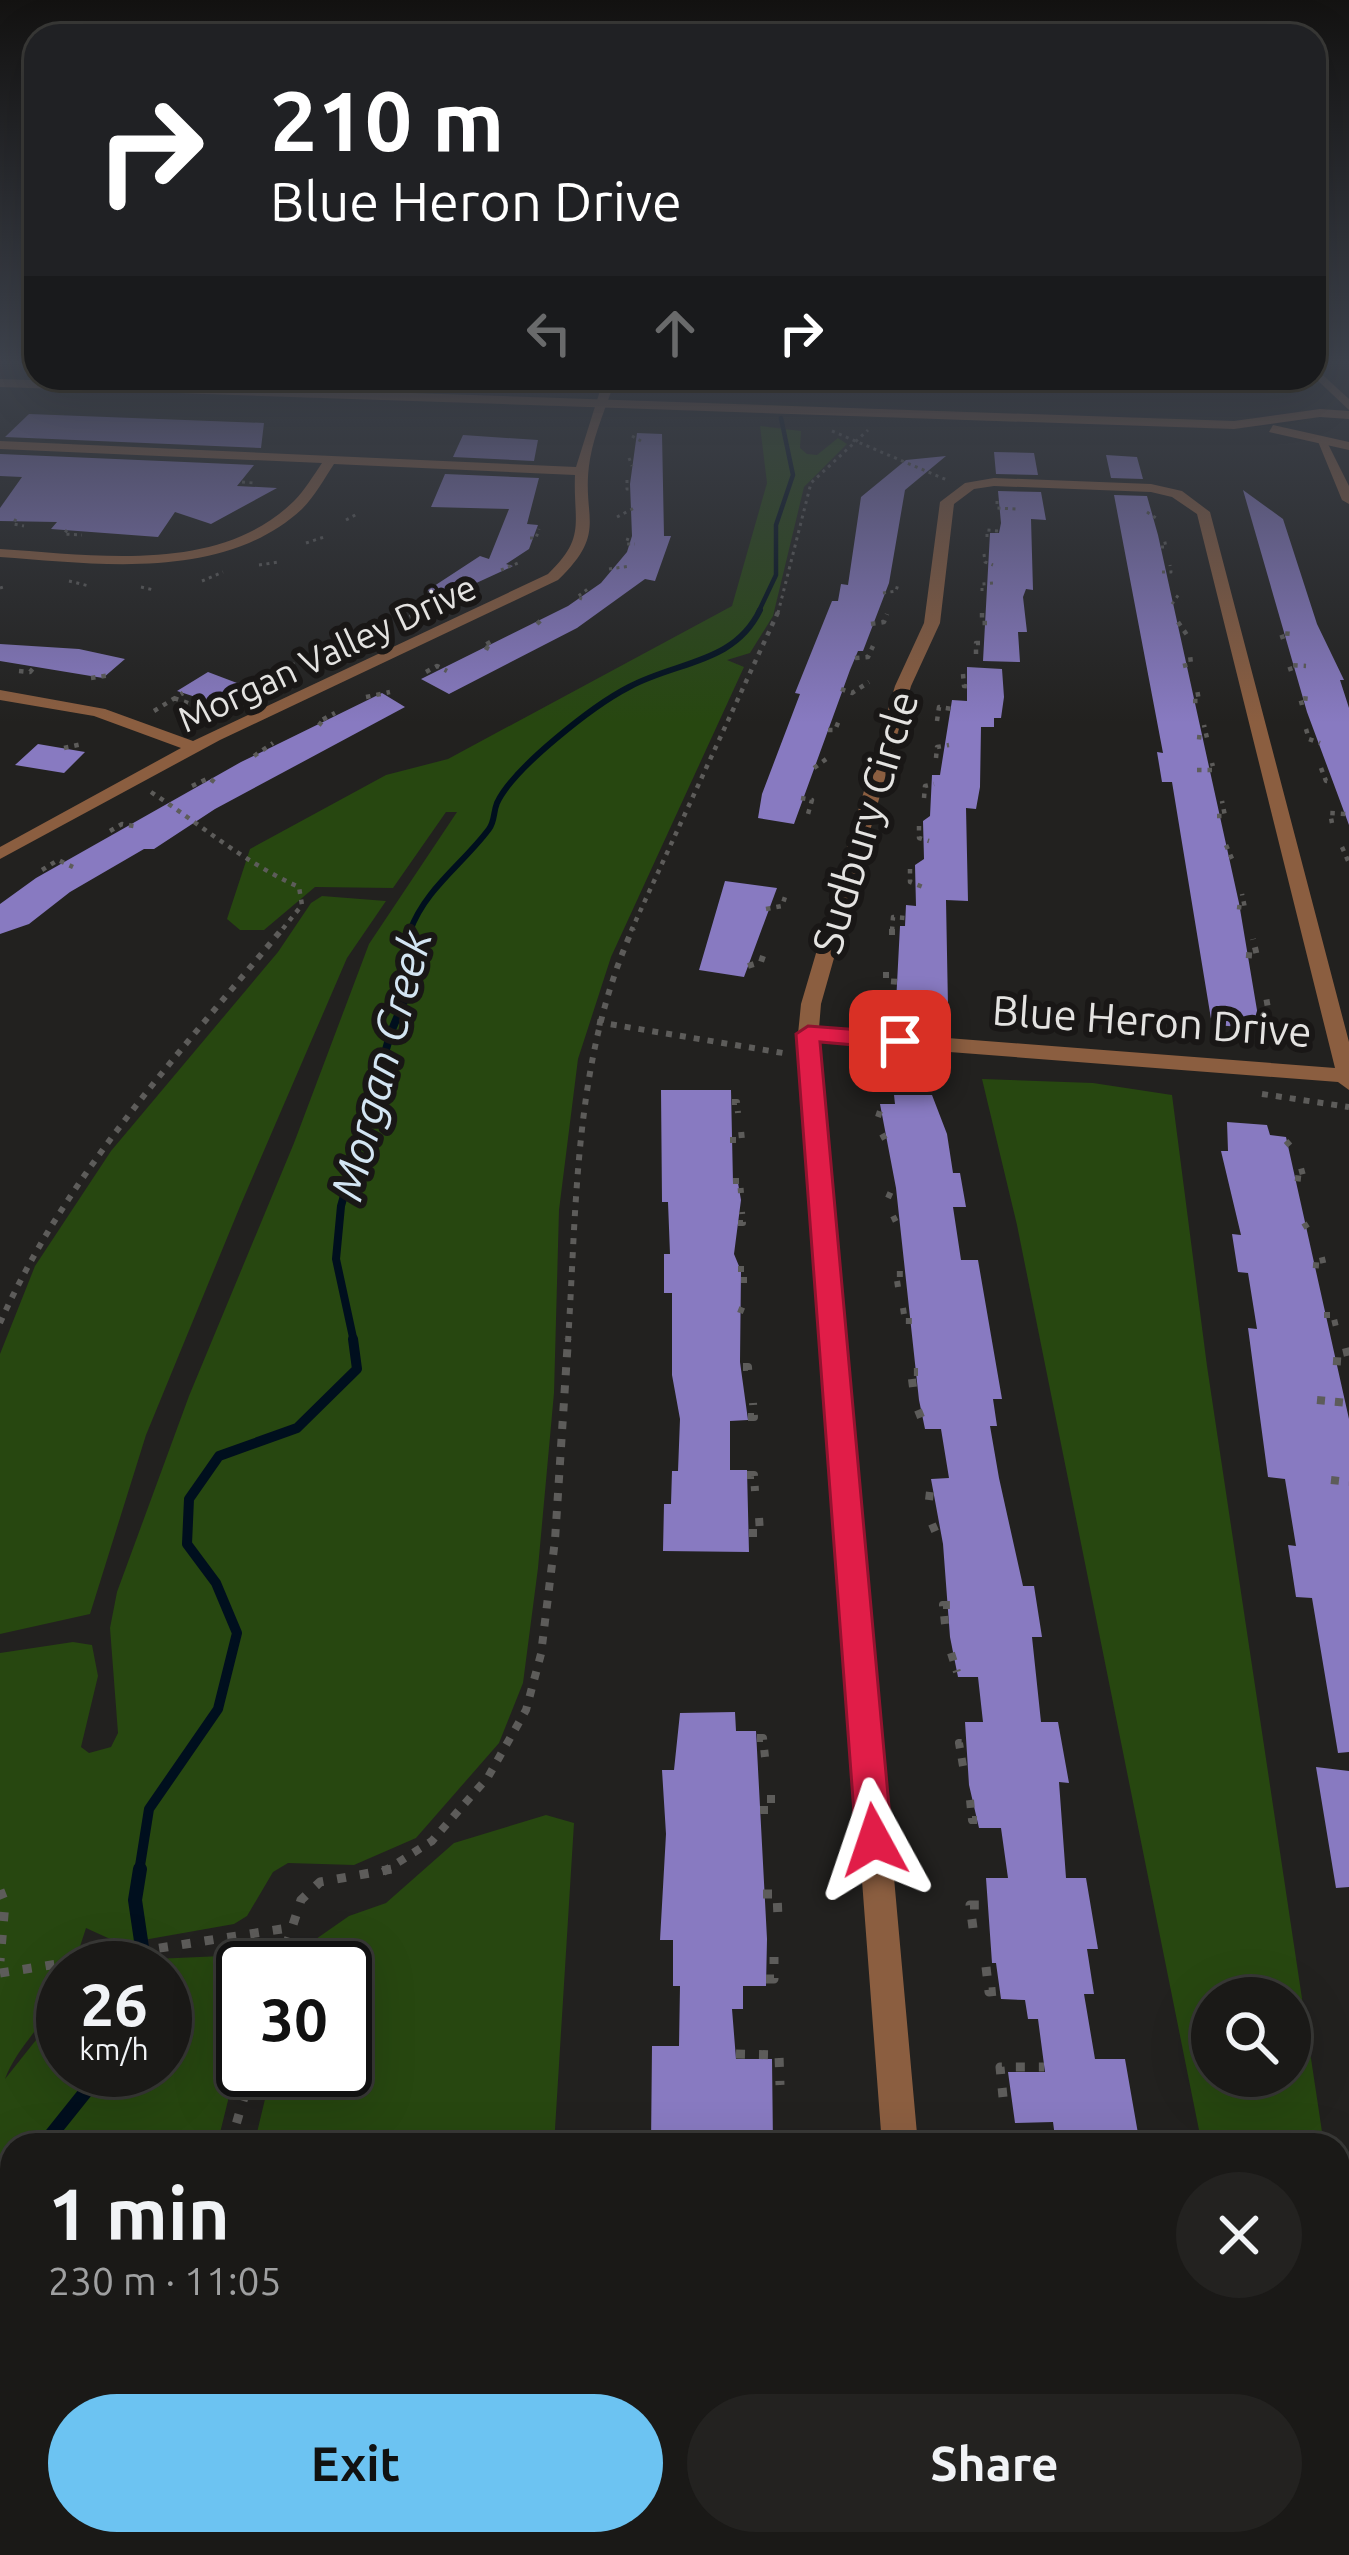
<!DOCTYPE html>
<html lang="en">
<head>
<meta charset="utf-8">
<style>
  :root { --surface:#1a1917; --page:#232220; --text:#f1f3f6; --muted:#9fa0a1; --line:#383836; --accent:#6cc3f2 }
  body { margin:0; font-family:Ubuntu,sans-serif; background:var(--page); color:var(--text); height:100vh; display:flex; flex-direction:column; font-size:45px; white-space:nowrap }
  * { box-sizing:border-box; margin:0 }
  p { font-size:39px; color:var(--muted) }
  .icon { flex:none; width:66px; height:66px; fill:none; stroke:currentColor; stroke-width:2; stroke-linecap:round; stroke-linejoin:round }
  .map { position:relative; flex:1; overflow:hidden }
  .details { position:absolute; left:0px; top:2133px; width:1350px; height:423px; display:flex; flex-direction:column; background:var(--surface); border-radius:36px 36px 0 0; box-shadow:0 12px 48px #0002,0 0 0 3px var(--line) }
  .details>* { flex:none }
  .guide { position:absolute; left:24px; top:24px; width:1302px; height:366px; border-radius:36px; box-shadow:0 12px 48px #0002,0 0 0 3px var(--line); background:#202124; color:#fff; overflow:hidden }
  .tools { position:absolute; left:1191px; top:1977px; display:grid; gap:24px }
  .tools a { display:grid; place-items:center; width:120px; height:120px; border-radius:50%; background:var(--surface); box-shadow:0 12px 48px #0002,0 0 0 3px var(--line); font-size:60px }
  .speed { position:absolute; left:36px; top:1941px; display:flex; gap:24px; font-size:60px; font-weight:700; text-align:center }
  .speed>* { display:grid; place-content:center; width:156px; height:156px; border-radius:50%; background:var(--surface); box-shadow:0 12px 48px #0002,0 0 0 3px var(--line); line-height:1 }
  .speed small { font-size:30px; font-weight:400 }
  .speed .limit { border:6px solid #111; border-radius:18px; background:#fff; color:#111 }
  .pin { position:absolute; display:grid; place-items:center; width:102px; height:102px; color:#fff; margin:-51px; border-radius:24px; box-shadow:0 6px 18px #0006 }
  .me { position:absolute; width:132px; margin:-66px; rotate:355deg; stroke-linejoin:round; filter:drop-shadow(0 0 9px #0008) }
  .turn { display:flex; align-items:center; gap:42px; height:252px; padding:0 48px; font-size:54px }
  .turn .icon { width:156px; height:156px; stroke-width:2.5 }
  .turn b { display:block; font-size:84px; line-height:102px }
  .lanes { display:flex; align-items:center; height:114px; padding:0 48px; background:#0003; justify-content:center; gap:60px; direction:ltr }
  .lanes .off { opacity:.35 }
  .round { display:grid; place-items:center; flex:none; width:126px; height:126px; border-radius:63px; background:var(--page) }
  .overview { display:flex; align-items:center; justify-content:space-between; height:204px; padding:0 48px }
  h1 { font-size:72px; font-weight:600; line-height:90px }
  .primary-button { display:flex; gap:24px; margin-top:auto; padding:24px 48px }
  .primary-button a { flex:1; height:138px; border-radius:72px; background:var(--accent); color:#111; font-size:48px; font-weight:600; line-height:138px; text-align:center }
  .primary-button a+a { background:var(--page); color:var(--text) }
  .map>svg:first-child { display:block }
  .green { fill:#274710; fill-rule:evenodd }
  .lines { fill:none; stroke-linecap:round; stroke-linejoin:round }
  .stream-far4 { stroke:#000f1e; stroke-width:4.5 }
  .stream-far3 { stroke:#000f1e; stroke-width:6 }
  .stream-far2 { stroke:#000f1e; stroke-width:8 }
  .stream-far1 { stroke:#000f1e; stroke-width:10 }
  .stream { stroke:#000f1e; stroke-width:14 }
  .building { fill:#887ac1 }
  .path-far4 { stroke:#5d5c5a; stroke-width:3; stroke-dasharray:3 4.5; stroke-linecap:butt }
  .path-far3 { stroke:#5d5c5a; stroke-width:4.5; stroke-dasharray:4.5 6; stroke-linecap:butt }
  .path-far2 { stroke:#5d5c5a; stroke-width:6; stroke-dasharray:6 8; stroke-linecap:butt }
  .path-far1 { stroke:#5d5c5a; stroke-width:8; stroke-dasharray:8 10; stroke-linecap:butt }
  .path { stroke:#5d5c5a; stroke-width:9; stroke-dasharray:9 14; stroke-linecap:butt }
  .minor { fill:#8b5e40; fill-rule:evenodd }
  .tertiary { fill:#8b5e40; fill-rule:evenodd }
  .route { fill:#e11d48; stroke:#92132f; stroke-width:3 }
  .labels { text-anchor:middle; stroke-width:12; stroke-linejoin:round; paint-order:stroke }
  .far-street-label { font-size:36px; fill:#e4e3e1; stroke:#191716 }
  .street-label { font-size:42px; fill:#e4e3e1; stroke:#191716 }
  .water-label { font-size:45px; font-style:italic; fill:#d3e5f3; stroke:#191716 }
</style>
</head>
<body>
<div class="map">
<svg width="1349" height="2555" viewBox="0 0 1349 2555">
  <rect width="100%" height="100%" fill="#22211f"/>
  <!-- green -->
  <path class="green" d="M 760,426 L 801,431 L 800,448 L 807,454 L 817,455 L 838,438 L 847,444 L 804,487 L 773,616 L 750,653 L 727,660 L 744,667 L 611,957 L 578,1059 L 559,1210 L 554,1393 L 538,1568 L 523,1683 L 499,1743 L 416,1838 L 354,1865 L 288,1863 L 273,1872 L 247,1916 L 234,1924 L 121,1944 L 86,1928 L 73,1968 L 63,1968 C 63,2011 19,2040 5,2079 L 63,2006 L 63,2070 L 165,2070 L 165,1968 L 101,1968 L 109,1961 L 222,1956 L 243,1967 L 243,2040 L 217,2145 L 12,2145 L 12,2544 L 188,2544 L 188,2555 L 0,2555 L 0,1653 L 73,1642 L 92,1645 L 98,1676 L 81,1747 L 89,1753 L 111,1747 L 118,1733 L 110,1628 L 117,1592 L 189,1396 L 294,1143 L 369,944 L 457,812 L 446,812 L 393,888 L 315,887 L 264,930 L 240,930 L 227,919 L 250,849 L 386,775 L 448,759 L 732,606 L 767,483 Z
    M 322,896 L 386,901 L 347,958 L 241,1204 L 146,1435 L 90,1614 L 0,1634 L 0,1354 L 35,1266 L 111,1151 L 278,952 L 311,903 Z
    M 982,1079 L 1093,1083 L 1172,1095 L 1207,1366 L 1324,2145 L 1202,2145 L 1017,1225 ZM 1290,1998 L 1290,2076 L 1212,2076 L 1212,1998 Z
    M 546,1815 L 574,1823 L 554,2145 L 254,2145 L 272,2070 L 345,2070 L 345,1968 L 301,1968 L 316,1939 L 349,1916 L 386,1903 L 454,1843 Z
    M 1338,2238 L 1349,2310 L 1349,2555 L 1288,2555 L 1285,2544 L 1338,2544 Z
    M 227,2544 L 532,2544 L 531,2555 L 227,2555 Z"/>
  <g class="lines">
    <!-- stream-far4 -->
    <path class="stream-far4" d="M 758,613 L 776,575 L 776,525 L 793,475 L 781,418"/>
    <!-- stream-far3 -->
    <path class="stream-far3" d="M 410,931 C 425,889 463,864 489,829 C 495,821 493,813 497,803 C 513,768 594,705 629,687 C 677,661 734,664 760,610"/>
    <!-- stream-far2 -->
    <path class="stream-far2" d="M 354,1342 L 336,1259 L 341,1206 L 391,1032 L 412,982 L 410,928"/>
    <!-- stream-far1 -->
    <path class="stream-far1" d="M 139,1872 L 149,1809 L 218,1709 L 237,1633 L 216,1583 L 187,1544 L 189,1499 L 219,1456 L 297,1428 L 357,1369 L 353,1339"/>
    <!-- stream -->
    <path class="stream" d="M 140,1869 L 135,1900 L 145,1968
      M 43,2145 L 103,2070
      M 0,2250 L 12,2204"/>
  </g>
  <!-- building -->
  <path class="building" d="M 29,414 L 264,423 L 261,448 L 5,437 Z
    M 637,433 L 662,434 L 664,536 L 671,536 L 655,581 L 645,579 L 577,628 L 449,694 L 421,679 L 568,606 L 601,583 L 627,552 L 632,536 L 630,484 Z
    M 463,435 L 538,440 L 534,461 L 453,457 Z
    M 994,452 L 1034,453 L 1038,475 L 996,474 Z
    M 0,454 L 254,465 L 237,486 L 277,488 L 211,524 L 175,512 L 158,537 L 51,529 L 57,522 L 0,521 L 0,508 L 22,477 L 0,476 Z
    M 1106,455 L 1137,457 L 1143,479 L 1111,478 Z
    M 946,456 L 905,490 L 889,583 L 863,651 L 858,651 L 850,670 L 794,824 L 758,818 L 762,794 L 800,694 L 795,693 L 832,601 L 838,601 L 841,584 L 848,585 L 861,497 L 906,460 Z
    M 445,474 L 539,478 L 527,524 L 538,525 L 529,549 L 506,564 L 513,566 L 435,602 L 428,590 L 480,556 L 489,559 L 509,509 L 431,507 Z
    M 1243,490 L 1283,519 L 1317,624 L 1344,680 L 1340,680 L 1349,708 L 1349,825 L 1307,712 Z
    M 998,491 L 1041,492 L 1046,520 L 1031,519 L 1033,590 L 1026,589 L 1023,597 L 1027,632 L 1018,632 L 1020,662 L 983,661 L 990,533 L 999,533 L 1001,523 Z
    M 1114,495 L 1147,496 L 1158,535 L 1239,903 L 1260,1028 L 1212,1025 L 1172,782 L 1162,782 L 1157,752 L 1163,753 Z
    M 0,644 L 79,649 L 125,659 L 103,678 L 0,661 Z
    M 967,667 L 1002,669 L 1004,697 L 1001,718 L 994,718 L 994,727 L 981,727 L 980,787 L 976,809 L 966,808 L 968,901 L 946,900 L 948,1007 L 896,1003 L 900,926 L 905,926 L 906,905 L 916,906 L 915,865 L 924,859 L 923,821 L 930,816 L 932,775 L 940,775 L 952,700 L 967,701 Z
    M 208,672 L 237,683 L 208,701 L 177,691 Z
    M 382,693 L 405,707 L 215,809 L 154,849 L 144,849 L 70,892 L 29,924 L 0,934 L 0,904 L 36,878 L 241,762 Z
    M 38,744 L 85,752 L 64,773 L 15,765 Z
    M 725,881 L 777,888 L 744,977 L 699,970 Z
    M 661,1090 L 731,1090 L 733,1183 L 738,1183 L 741,1200 L 734,1254 L 741,1271 L 740,1362 L 748,1420 L 730,1421 L 730,1470 L 747,1470 L 749,1552 L 663,1551 L 664,1504 L 671,1504 L 672,1471 L 678,1471 L 680,1419 L 672,1375 L 672,1293 L 664,1293 L 664,1254 L 670,1254 L 668,1202 L 662,1202 Z
    M 894,1095 L 932,1095 L 947,1134 L 953,1173 L 960,1173 L 966,1207 L 953,1207 L 961,1260 L 978,1260 L 1002,1399 L 993,1399 L 997,1426 L 990,1426 L 999,1478 L 1023,1586 L 1034,1586 L 1042,1637 L 1032,1637 L 1041,1722 L 1058,1722 L 1069,1783 L 1059,1782 L 1066,1878 L 1086,1878 L 1098,1949 L 1087,1949 L 1094,1994 L 1084,1994 L 1095,2059 L 1125,2059 L 1140,2145 L 1056,2145 L 1053,2122 L 1015,2123 L 1008,2072 L 1045,2072 L 1038,2019 L 1028,2019 L 1025,2000 L 1001,1999 L 996,1963 L 992,1963 L 986,1878 L 1008,1878 L 1001,1828 L 979,1828 L 969,1785 L 965,1722 L 983,1722 L 978,1677 L 958,1677 L 950,1637 L 943,1544 L 931,1479 L 949,1478 L 941,1429 L 925,1429 L 919,1400 L 896,1188 L 880,1104 L 895,1104 Z
    M 1227,1122 L 1267,1125 L 1270,1135 L 1286,1137 L 1349,1419 L 1349,1752 L 1338,1753 L 1312,1598 L 1296,1597 L 1288,1545 L 1296,1546 L 1285,1479 L 1268,1477 L 1248,1328 L 1257,1329 L 1248,1273 L 1238,1272 L 1232,1234 L 1241,1235 L 1221,1151 L 1228,1151 Z
    M 735,1712 L 736,1731 L 756,1731 L 767,1939 L 766,1986 L 743,1986 L 743,2009 L 732,2009 L 736,2059 L 772,2059 L 773,2145 L 651,2145 L 652,2046 L 679,2046 L 680,1986 L 673,1986 L 673,1940 L 660,1940 L 666,1834 L 662,1770 L 674,1770 L 680,1713 Z
    M 1316,1767 L 1349,1771 L 1349,1887 L 1336,1888 Z"/>
  <g class="lines">
    <!-- path-far4 -->
    <path class="path-far4" d="M 973,379 L 982,382
      M 832,431 L 947,480
      M 632,436 L 641,441
      M 629,458 L 632,466
      M 627,480 L 627,489 L 632,489
      M 242,482 L 254,483
      M 997,501 L 997,508 L 1016,509
      M 1147,512 L 1159,520
      M 617,517 L 634,508
      M 16,519 L 13,524 L 24,526
      M 346,520 L 359,513
      M 67,530 L 64,534 L 82,535
      M 987,537 L 987,530 L 999,531
      M 530,538 L 536,538 L 539,529
      M 628,538 L 626,544 L 635,544
      M 306,543 L 324,537
      M 1161,547 L 1166,547 L 1164,538
      M 984,554 L 985,562 L 993,565
      M 259,565 L 279,562
      M 609,569 L 631,566
      M 501,570 L 518,563
      M 1162,572 L 1171,572 L 1170,565
      M 69,581 L 89,586
      M 202,581 L 223,572
      M 141,587 L 154,590
      M 0,588 L 6,586
      M 982,591 L 982,584 L 994,583
      M 883,593 L 896,591 L 898,584
      M 439,595 L 463,593
      M 582,599 L 577,597 L 589,588
      M 1172,604 L 1179,594
      M 402,611 L 406,613
      M 778,613 L 811,483 L 868,430"/>
    <!-- path-far3 -->
    <path class="path-far3" d="M 982,613 L 982,623 L 990,623
      M 400,621 L 412,616 L 402,611
      M 1178,622 L 1187,635
      M 537,624 L 543,618
      M 871,624 L 884,622 L 887,614
      M 1283,639 L 1281,633 L 1291,634
      M 344,646 L 356,641 L 348,637
      M 489,649 L 483,646 L 494,640
      M 976,654 L 976,643 L 982,643
      M 855,658 L 868,657 L 873,646
      M 1183,666 L 1191,664 L 1190,655
      M 280,667 L 300,664
      M 19,671 L 30,672 L 36,665
      M 1291,671 L 1289,665 L 1306,666
      M 426,672 L 437,666 L 447,671
      M 963,674 L 964,686 L 972,687
      M 91,678 L 111,675
      M 841,689 L 852,693 L 869,682
      M 366,697 L 390,692
      M 174,698 L 204,709 L 215,703
      M 1193,701 L 1199,701 L 1197,689
      M 1302,705 L 1300,698 L 1310,699
      M 154,711 L 183,693
      M 937,721 L 939,707 L 952,709
      M 322,725 L 318,722 L 335,713
      M 1306,729 L 1309,739 L 1320,743
      M 828,730 L 835,730 L 840,718
      M 1197,737 L 1207,738 L 1204,725
      M 64,748 L 82,744
      M 254,756 L 273,743
      M 936,758 L 937,747 L 949,745
      M 814,768 L 829,757
      M 1321,768 L 1326,781 L 1332,781
      M 1197,770 L 1214,770 L 1212,763
      M 192,786 L 209,778 L 217,784
      M 151,792 C 201,825 245,863 299,887 L 302,905 L 281,931
      M 801,798 L 812,800 L 808,814
      M 924,798 L 925,786 L 934,784
      M 1217,816 L 1225,816 L 1222,801
      M 1332,823 L 1330,813 L 1347,814
      M 919,826 L 919,838 L 929,841
      M 110,831 L 122,824 L 134,826
      M 1226,845 L 1233,861
      M 1342,847 L 1349,863
      M 910,869 L 910,882 L 923,887
      M 42,870 L 58,860 L 73,867
      M 1237,907 L 1245,908 L 1242,894
      M 766,909 L 782,906 L 785,897
      M 631,931 L 779,610
      M 892,931 L 893,917 L 905,918"/>
    <!-- path-far2 -->
    <path class="path-far2" d="M 892,935 L 892,928
      M 1246,955 L 1257,956 L 1253,939
      M 748,966 L 761,962 L 765,950
      M 886,972 L 886,981 L 899,982
      M 1259,1015 L 1268,1008 L 1266,997
      M 597,1022 L 789,1054
      M 1262,1094 L 1349,1107
      M 732,1102 L 737,1102 L 738,1113
      M 878,1117 L 881,1108
      M 882,1134 L 888,1145
      M 730,1140 L 742,1140 L 741,1130
      M 1286,1141 L 1294,1150
      M 1295,1178 L 1304,1179 L 1301,1168
      M 733,1181 L 740,1181 L 741,1193
      M 888,1198 L 892,1189
      M 893,1216 L 899,1228
      M 738,1223 L 743,1223 L 742,1212
      M 1304,1223 L 1311,1234
      M 1313,1265 L 1324,1266 L 1321,1254
      M 738,1269 L 744,1269 L 744,1283
      M 898,1287 L 896,1274 L 905,1274
      M 903,1308 L 905,1321 L 914,1321
      M 740,1313 L 744,1303
      M 1324,1315 L 1333,1315 L 1336,1327
      M 0,1323 C 67,1173 179,1054 283,928
      M 568,1342 C 577,1201 574,1059 633,928"/>
    <!-- path-far1 -->
    <path class="path-far1" d="M 1346,1348 L 1349,1361
      M 1333,1361 L 1349,1362
      M 743,1367 L 748,1367 L 749,1380
      M 913,1387 L 911,1372 L 918,1372
      M 1317,1400 L 1349,1403
      M 918,1410 L 924,1425
      M 748,1417 L 754,1417 L 753,1403
      M 747,1475 L 754,1475 L 755,1491
      M 1331,1480 L 1349,1482
      M 929,1500 L 931,1483
      M 932,1524 L 938,1538
      M 749,1533 L 760,1533 L 759,1517
      M 945,1624 L 943,1605 L 950,1605
      M 951,1653 L 957,1672
      M 757,1738 L 763,1738 L 765,1757
      M 963,1766 L 959,1743 L 967,1743
      M 970,1800 L 972,1820 L 977,1820
      M 760,1810 L 771,1810 L 771,1790
      M 383,1872 L 432,1841 L 488,1777 L 526,1710 L 541,1654 L 555,1540 L 568,1339"/>
    <!-- path -->
    <path class="path" d="M 0,1890 L 5,1903 L 0,1961
      M 763,1894 L 777,1894 L 778,1918
      M 973,1928 L 970,1905 L 989,1905
      M 986,1967 L 989,1992 L 1000,1991
      M 279,1968 L 301,1900 L 320,1882 L 392,1869
      M 0,1973 L 288,1928
      M 766,1979 L 774,1979 L 774,1957
      M 736,2054 L 779,2055 L 780,2085
      M 1003,2097 L 1000,2067 L 1044,2067
      M 230,2145 L 252,2070
      M 208,2544 L 208,2555
      M 802,2544 L 802,2555
      M 1061,2544 L 1063,2555"/>
    <!-- minor -->
    <path class="minor" d="M 1314,367 L 1349,399 L 1349,410 L 1314,377 Z
      M 604,378 L 616,378 C 607,405 595,431 590,459 C 580,518 610,530 558,580 L 220,740 L 0,859 L 0,847 L 181,748 L 94,716 L 0,700 L 0,690 L 105,709 L 193,741 L 548,574 C 587,537 573,522 575,475 L 334,464 C 324,479 315,496 302,509 C 223,582 98,564 0,557 L 0,549 C 95,555 219,575 294,501 C 305,490 313,476 322,463 L 0,449 L 0,441 L 576,467 Z
      M 1317,439 L 1327,442 L 1349,486 L 1349,504 L 1342,500 Z
      M 994,478 L 1151,484 L 1182,491 L 1210,512 L 1349,1042 L 1349,1090 L 1338,1082 L 819,1042 L 918,2145 L 882,2145 L 798,1034 L 801,1004 L 895,686 L 924,623 L 940,502 L 965,483 ZM 994,486 L 1151,492 L 1172,497 L 1197,514 L 1335,1068 L 819,1028 L 821,1004 L 911,686 L 940,623 L 954,504 L 974,489 Z
      M 912,2544 L 954,2544 L 955,2555 L 913,2555 Z"/>
    <!-- tertiary -->
    <path class="tertiary" d="M 0,379 L 1234,421 L 1320,409 L 1349,411 L 1349,419 L 1320,417 L 1234,429 L 0,387 Z
      M 1273,425 L 1349,442 L 1349,450 L 1269,432 Z"/>
  </g>
  <!-- sky -->
  <linearGradient id="sky" x2="0" y2="1"><stop stop-color="#131211"/><stop offset="0.5" stop-color="#3e434d"/><stop offset="1" stop-color="#3e434d" stop-opacity="0"/></linearGradient>
  <rect width="1349" height="723" fill="url(#sky)"/>
  <!-- route -->
  <path class="route" d="M 808,1026 L 900,1033 L 912,1041 L 900,1049 L 820,1042 L 892,1840 L 887,1853 L 874,1858 L 861,1853 L 856,1840 L 796,1034 Z"/>
  <g class="labels">
    <!-- far-street labels -->
    <g class="far-street-label">
      <text transform="translate(327 653) rotate(-25)" y="13">Morgan Valley Drive</text>
    </g>
    <!-- street labels -->
    <g class="street-label">
      <text transform="translate(865 822) rotate(-73)" y="15">Sudbury Circle</text>
      <text transform="translate(1152 1021) rotate(4)" y="15">Blue Heron Drive</text>
    </g>
    <!-- water labels -->
    <g class="water-label">
      <text transform="translate(381 1065) rotate(-75)" y="16">Morgan Creek</text>
    </g>
  </g>
</svg>
<div class="tools">
<a><svg class="icon" aria-label="search" viewBox="0 0 24 24"><circle cx="10" cy="10" r="6"/><path d="M15 15l6 6"/></svg></a>
</div>
<div class="speed"><div>26<small>km/h</small></div><div class="limit">30</div></div>
<div class="pin" style="left:900px;top:1041px;background:#d93025"><svg class="icon" aria-label="arrive" viewBox="0 0 24 24"><path d="M6 21V4h12l-3 4 3 4H6"/></svg></div>
<svg class="me" style="left:874px;top:1840px" viewBox="-20 -20 40 40"><path d="M0-17L14 15 0 8-14 15z" fill="#e11d48" stroke="#fff" stroke-width="4"/></svg>
<div class="guide">
<div class="turn"><svg class="icon" aria-label="right" viewBox="0 0 24 24"><path d="M7 20v-9h11M14 6l5 5-5 5"/></svg><div><b>210 m</b>Blue Heron Drive</div></div>
<div class="lanes"><svg class="icon off" aria-label="left" viewBox="0 0 24 24"><path d="M17 20v-9H6M10 6l-5 5 5 5"/></svg><svg class="icon off" aria-label="ahead" viewBox="0 0 24 24"><path d="M12 20V5M6 11l6-6 6 6"/></svg><svg class="icon" aria-label="right" viewBox="0 0 24 24"><path d="M7 20v-9h11M14 6l5 5-5 5"/></svg></div>
</div>
<section class="details">
<div class="overview"><div><h1>1 min</h1><p>230 m · 11:05</p></div><a class="round"><svg class="icon" aria-label="close" viewBox="0 0 24 24"><path d="M6 6l12 12M18 6L6 18"/></svg></a></div>
<div class="primary-button"><a>Exit</a><a>Share</a></div>
</section>
</div>
</body>
</html>
